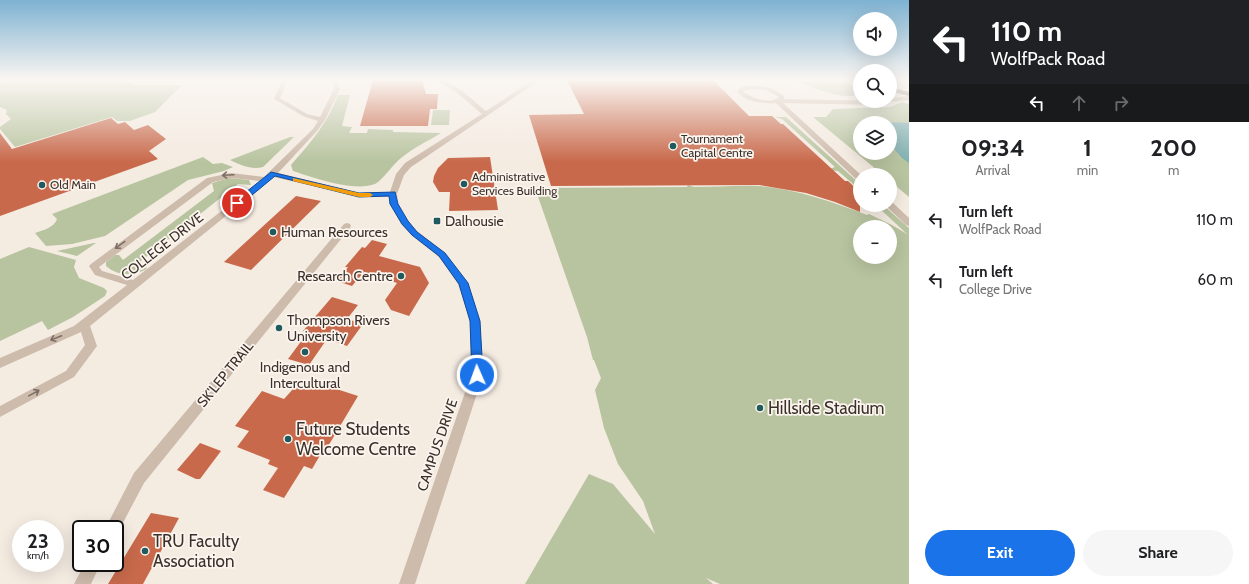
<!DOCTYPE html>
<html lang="en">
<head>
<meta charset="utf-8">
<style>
  :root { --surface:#fff; --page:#f6f6f6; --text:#202124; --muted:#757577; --accent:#1a73e8 }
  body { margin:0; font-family:Cabin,sans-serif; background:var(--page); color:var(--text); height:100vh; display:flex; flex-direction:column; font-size:15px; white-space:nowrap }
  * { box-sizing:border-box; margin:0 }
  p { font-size:13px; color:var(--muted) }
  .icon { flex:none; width:22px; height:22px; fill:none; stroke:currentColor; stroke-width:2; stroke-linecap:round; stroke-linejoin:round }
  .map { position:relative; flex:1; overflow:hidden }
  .panel { display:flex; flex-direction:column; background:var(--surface); width:340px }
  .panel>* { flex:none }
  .banner { background:#202124; color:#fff; overflow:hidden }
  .controls { position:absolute; left:853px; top:12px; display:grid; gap:8px }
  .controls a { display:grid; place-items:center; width:44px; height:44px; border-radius:50%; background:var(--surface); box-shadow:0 4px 16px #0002; font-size:20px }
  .speed { position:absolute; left:12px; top:520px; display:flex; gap:8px; font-size:20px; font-weight:700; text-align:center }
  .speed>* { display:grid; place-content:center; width:52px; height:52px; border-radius:50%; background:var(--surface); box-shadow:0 4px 16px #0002; line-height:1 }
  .speed small { font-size:10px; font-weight:400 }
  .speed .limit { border:2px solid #111; border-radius:6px; background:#fff; color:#111 }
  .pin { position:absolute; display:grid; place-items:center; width:34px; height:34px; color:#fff; margin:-17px; border:2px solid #fff; border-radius:50%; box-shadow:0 1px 4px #0007 }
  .me { position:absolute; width:44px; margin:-22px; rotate:358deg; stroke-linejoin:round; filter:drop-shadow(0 0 3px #0008) }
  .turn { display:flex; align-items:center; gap:14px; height:84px; padding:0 16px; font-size:18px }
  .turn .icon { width:52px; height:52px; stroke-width:2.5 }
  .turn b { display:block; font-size:28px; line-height:34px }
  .lanes { display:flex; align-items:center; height:38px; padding:0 16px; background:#0003; justify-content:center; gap:20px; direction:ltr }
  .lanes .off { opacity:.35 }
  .eta { display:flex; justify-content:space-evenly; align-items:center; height:68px; text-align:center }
  .eta b { font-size:24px; font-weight:700; line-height:28px }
  .cta { display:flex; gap:8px; margin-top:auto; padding:8px 16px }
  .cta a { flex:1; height:46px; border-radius:24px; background:var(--accent); color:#fff; font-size:16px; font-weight:700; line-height:46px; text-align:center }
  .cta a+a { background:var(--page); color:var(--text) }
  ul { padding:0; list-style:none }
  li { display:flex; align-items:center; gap:12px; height:60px; padding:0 16px }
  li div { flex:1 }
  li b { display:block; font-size:15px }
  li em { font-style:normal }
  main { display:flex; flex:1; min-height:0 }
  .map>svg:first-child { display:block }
  .green { fill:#b8c4a0; fill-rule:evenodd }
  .water { fill:#7fb0b2 }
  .building { fill:#c8694b }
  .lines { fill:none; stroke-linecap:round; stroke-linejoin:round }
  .minor { fill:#cdbbac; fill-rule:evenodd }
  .major { fill:#7d675c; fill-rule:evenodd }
  .oneway { stroke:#7d6f65 }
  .route { fill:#1a73e8; stroke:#114b97 }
  .slow { fill:#f59e0b }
  .poi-dot { fill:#1f5a5e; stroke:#fbf5ee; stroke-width:1.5 }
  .labels { text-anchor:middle; stroke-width:3.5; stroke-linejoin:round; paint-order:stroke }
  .far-poi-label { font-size:12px; fill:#3b302b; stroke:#fbf5ee; text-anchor:start }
  .poi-label { font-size:14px; fill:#3b302b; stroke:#fbf5ee; text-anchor:start }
  .street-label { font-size:14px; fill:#3b302b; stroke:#fbf5ee }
  .near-poi-label { font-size:17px; fill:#3b302b; stroke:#fbf5ee; text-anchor:start }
</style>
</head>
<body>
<main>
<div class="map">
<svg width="909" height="584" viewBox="0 0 909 584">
  <rect width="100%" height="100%" fill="#f4ebe1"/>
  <!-- green -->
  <path class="green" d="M 0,80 L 2,80 L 1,82 L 10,80 L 122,80 L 136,85 L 182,85 L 155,112 L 130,121 L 117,121 L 112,117 L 15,147 L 0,129 L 0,127 L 11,119 L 6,114 L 7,110 L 0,107 Z
    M 793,80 C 817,80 838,78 860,89 L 860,95 C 839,100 813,87 793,80 Z
    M 338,95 L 350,95 L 342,126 L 352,127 L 349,133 L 367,133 L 368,129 L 393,130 L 393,132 L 441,133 C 428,141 413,148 401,158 C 393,164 383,180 375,184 C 354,192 314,178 293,171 L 291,165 C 311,142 327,124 338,95 Z
    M 902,102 L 909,104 L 909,197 L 890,181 L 890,175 L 883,175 L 813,117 L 826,117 L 833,109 L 890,107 ZM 860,123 L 890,123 L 890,153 L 860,153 Z
    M 433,110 L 450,110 L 449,125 L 431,125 Z
    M 775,117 L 786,117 L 860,184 L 860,190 L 838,171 L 827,170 L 835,167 L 782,119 Z
    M 290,137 L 294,137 L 263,167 C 251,170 241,165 230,160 Z
    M 203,157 L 213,164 L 222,163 L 233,167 L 224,171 L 188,180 L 105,236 L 72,244 L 46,246 L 35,233 C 43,230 54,228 57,219 L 52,214 Z
    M 229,178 L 249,180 L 251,185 L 238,184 L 137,264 L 147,268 L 145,270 C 131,276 118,276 106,266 L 106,262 L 115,255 L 119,255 L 123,260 L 214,191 L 212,183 Z
    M 688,185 L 694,187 C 715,187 737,185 759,186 C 796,189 833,202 867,215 L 869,214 L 892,225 L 907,234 L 879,208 L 882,207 L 878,205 L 883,205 L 909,228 L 909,584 L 720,584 L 706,578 L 713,584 L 525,584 L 589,474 L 613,484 L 655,534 L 643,501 L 618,464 L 604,428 L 595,390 L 601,378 L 594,360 L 593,360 L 587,337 L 535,188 L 687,187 ZM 860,227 L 890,227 L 890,257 L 860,257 Z
    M 94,243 L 96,243 L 77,256 L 57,251 Z
    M 29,247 L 76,260 L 74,267 L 79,278 L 104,288 L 107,291 L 105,296 L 73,317 L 48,330 L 42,321 L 0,341 L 0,259 Z"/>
  <!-- water -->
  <path class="water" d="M 889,122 L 909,123 L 909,163 L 902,158 L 890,144 L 890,123 L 888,123 Z"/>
  <!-- building -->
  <path class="building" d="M 373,80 L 422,80 L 426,94 L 438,94 L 437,109 L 430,109 L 428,126 L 360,126 Z
    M 567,80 L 713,80 L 749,116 L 772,116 L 781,124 L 783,124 L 845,181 L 848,181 L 860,192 L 860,212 L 835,202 L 806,193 L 759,185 L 551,186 L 529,115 L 584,114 Z
    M 111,118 L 118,124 L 125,122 L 134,130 L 148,125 L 166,139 L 149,151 L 158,159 L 0,216 L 0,133 L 12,149 Z
    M 490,157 L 498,210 L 449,211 L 450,192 L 439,192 L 433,182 L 434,176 L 438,168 L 448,158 Z
    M 296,196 L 321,201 L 251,270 L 224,262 Z
    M 372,240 L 387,244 L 379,256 L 420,267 L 429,283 L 409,316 L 391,310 L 385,300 L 397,283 L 364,272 L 352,286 L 337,281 L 348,267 L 345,267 L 362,247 L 365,248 Z
    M 332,297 L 358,305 L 347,319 L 363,324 L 347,346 L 327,339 L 309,365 L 288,359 L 308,332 L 303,331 Z
    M 318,383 L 358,396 L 324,453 L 322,452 L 312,469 L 304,466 L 284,498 L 263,490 L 278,468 L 268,464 L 270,460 L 237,447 L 249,431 L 235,426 L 262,391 L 284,399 L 293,389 Z
    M 200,443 L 221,451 L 200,479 L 196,479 L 177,470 Z
    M 151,513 L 179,518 L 143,584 L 108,584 Z"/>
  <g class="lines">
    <!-- minor -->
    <path class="minor" d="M 282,80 L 288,80 L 280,98 L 307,114 L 320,117 L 334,89 L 332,80 L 338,80 L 340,89 L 325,120 L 317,131 L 278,173 L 359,193 L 390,192 L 396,174 L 405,163 L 482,114 L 455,91 L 435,80 C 455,80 471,99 486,111 L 533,80 L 540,80 L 411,167 L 404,175 L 397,194 L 398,204 L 408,221 L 417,231 L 445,253 L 468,283 L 480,321 L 483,375 L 415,584 L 399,584 L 471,375 L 470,321 L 458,284 L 439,257 L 411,235 L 401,224 L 390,204 L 389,197 L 359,197 L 274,177 L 90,326 L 97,346 L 74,377 L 0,417 L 0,406 L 66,371 L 85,345 L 81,332 L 0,368 L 0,358 L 74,326 L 127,285 L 95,275 L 89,266 L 91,264 L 207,178 L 231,173 L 264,177 L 313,129 L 318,121 L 303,116 L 274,99 ZM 231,178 L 260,181 L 133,280 L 102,271 L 99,267 L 213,182 Z
      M 897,81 L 902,82 L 894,90 L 890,90 L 890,88 Z
      M 753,85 L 771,88 L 784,96 L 784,99 L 890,101 L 890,98 L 909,96 L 909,100 L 890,102 L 880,105 L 783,103 L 861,175 L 860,180 L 857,180 L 776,103 C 762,104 747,102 737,92 L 741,87 ZM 753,89 L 766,90 L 779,97 C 770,105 752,98 743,92 L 745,90 Z
      M 890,203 L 893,203 L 909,218 L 909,226 L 906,225 L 887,207 L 886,205 L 890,205 Z
      M 347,223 L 350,224 L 351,226 L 350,228 L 144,483 L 117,534 L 115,535 L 115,529 L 105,529 L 134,473 L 344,224 Z
      M 85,563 L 101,563 L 91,584 L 74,584 Z"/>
    <!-- major -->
    <path class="major" d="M 854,80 L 860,80 L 860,83 Z
      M 890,87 L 909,92 L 909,96 L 890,91 Z"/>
  </g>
  <!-- one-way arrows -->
  <defs><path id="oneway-shaft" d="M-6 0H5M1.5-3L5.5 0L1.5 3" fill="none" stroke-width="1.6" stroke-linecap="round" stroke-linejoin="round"/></defs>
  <g class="oneway">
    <use href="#oneway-shaft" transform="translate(228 175) rotate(177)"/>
    <use href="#oneway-shaft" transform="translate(120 245) rotate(144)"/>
    <use href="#oneway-shaft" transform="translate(56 338) rotate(158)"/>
    <use href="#oneway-shaft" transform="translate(34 393) rotate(-29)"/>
  </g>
  <!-- sky -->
  <linearGradient id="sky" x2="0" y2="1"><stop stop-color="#7eb2d2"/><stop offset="0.49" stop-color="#faf6f2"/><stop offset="1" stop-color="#faf6f2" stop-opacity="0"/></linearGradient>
  <rect width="909" height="162" fill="url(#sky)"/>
  <!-- route -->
  <path class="route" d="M 271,172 L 359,193 L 395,192 L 398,204 L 408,221 L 417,232 L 445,253 L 468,283 L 480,321 L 483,375 L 481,378 L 477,379 L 474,378 L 472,375 L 470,321 L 459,284 L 439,256 L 412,235 L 402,224 L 390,204 L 389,196 L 359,197 L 275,176 L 240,205 L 235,205 L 235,201 Z"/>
  <!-- slow -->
  <path class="slow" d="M 293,178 L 359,193 L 370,193 L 373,195 L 370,197 L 359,197 L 293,181 Z"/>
  <!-- markers -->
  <g class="poi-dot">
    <circle cx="673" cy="146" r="4"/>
    <circle cx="464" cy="184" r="4"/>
    <circle cx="42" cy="185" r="4"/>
    <rect x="433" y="217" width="8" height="8" rx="2"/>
    <circle cx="273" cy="232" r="4"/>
    <circle cx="401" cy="276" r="4"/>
    <circle cx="279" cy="328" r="4"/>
    <circle cx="305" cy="352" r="4"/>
    <circle cx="760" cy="408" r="4"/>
    <circle cx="288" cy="439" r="4"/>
    <circle cx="145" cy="551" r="4"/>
  </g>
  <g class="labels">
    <!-- far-poi labels -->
    <g class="far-poi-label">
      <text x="681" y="143">Tournament<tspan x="681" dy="14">Capital Centre</tspan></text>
      <text x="472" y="181">Administrative<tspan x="472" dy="14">Services Building</tspan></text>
      <text x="50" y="189">Old Main</text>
    </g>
    <!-- poi labels -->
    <g class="poi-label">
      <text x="445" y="226">Dalhousie</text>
      <text x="281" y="237">Human Resources</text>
      <text x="393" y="281" text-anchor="end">Research Centre</text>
      <text x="287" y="325">Thompson Rivers<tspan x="287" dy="16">University</tspan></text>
      <text x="305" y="372" text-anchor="middle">Indigenous and<tspan x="305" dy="16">Intercultural</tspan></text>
    </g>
    <!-- street labels -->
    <g class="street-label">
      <text transform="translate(162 246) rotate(-38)" y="5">COLLEGE DRIVE</text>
      <text transform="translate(225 374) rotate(-51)" y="5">SK'LEP TRAIL</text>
      <text transform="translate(437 445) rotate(-71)" y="5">CAMPUS DRIVE</text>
    </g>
    <!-- near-poi labels -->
    <g class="near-poi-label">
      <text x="768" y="414">Hillside Stadium</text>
      <text x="296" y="435">Future Students<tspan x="296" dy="20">Welcome Centre</tspan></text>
      <text x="153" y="547">TRU Faculty<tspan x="153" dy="20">Association</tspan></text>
    </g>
  </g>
</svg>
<div class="controls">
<a><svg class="icon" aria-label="sound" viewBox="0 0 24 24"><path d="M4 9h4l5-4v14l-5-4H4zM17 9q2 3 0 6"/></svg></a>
<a><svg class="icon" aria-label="search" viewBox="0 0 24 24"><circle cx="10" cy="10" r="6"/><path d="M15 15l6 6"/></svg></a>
<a><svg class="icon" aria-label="layers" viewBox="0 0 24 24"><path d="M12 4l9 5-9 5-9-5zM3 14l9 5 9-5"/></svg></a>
<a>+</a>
<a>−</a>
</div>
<div class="speed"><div>23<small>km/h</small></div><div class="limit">30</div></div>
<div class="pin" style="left:237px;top:203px;background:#d93025"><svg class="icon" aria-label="arrive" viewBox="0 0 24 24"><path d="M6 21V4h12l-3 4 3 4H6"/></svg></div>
<svg class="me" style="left:477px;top:375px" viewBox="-20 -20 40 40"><circle r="17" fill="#1a73e8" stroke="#fff" stroke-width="3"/><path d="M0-11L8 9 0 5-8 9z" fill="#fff"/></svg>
</div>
<section class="panel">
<div class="banner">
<div class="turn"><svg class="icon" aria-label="left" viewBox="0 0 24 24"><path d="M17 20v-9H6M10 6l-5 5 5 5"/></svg><div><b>110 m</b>WolfPack Road</div></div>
<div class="lanes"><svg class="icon" aria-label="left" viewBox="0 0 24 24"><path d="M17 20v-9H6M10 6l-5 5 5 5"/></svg><svg class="icon off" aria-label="ahead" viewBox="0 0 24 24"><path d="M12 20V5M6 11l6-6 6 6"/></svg><svg class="icon off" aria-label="right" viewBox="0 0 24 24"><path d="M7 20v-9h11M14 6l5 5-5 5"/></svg></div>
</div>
<div class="eta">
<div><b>09:34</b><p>Arrival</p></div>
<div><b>1</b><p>min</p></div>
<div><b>200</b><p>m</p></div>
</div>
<ul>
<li><svg class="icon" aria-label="left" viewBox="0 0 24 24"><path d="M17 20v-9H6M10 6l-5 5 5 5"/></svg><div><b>Turn left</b><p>WolfPack Road</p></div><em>110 m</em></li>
<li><svg class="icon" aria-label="left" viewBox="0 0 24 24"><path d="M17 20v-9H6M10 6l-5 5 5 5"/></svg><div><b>Turn left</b><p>College Drive</p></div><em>60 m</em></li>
</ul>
<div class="cta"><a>Exit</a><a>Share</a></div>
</section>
</main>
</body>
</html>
